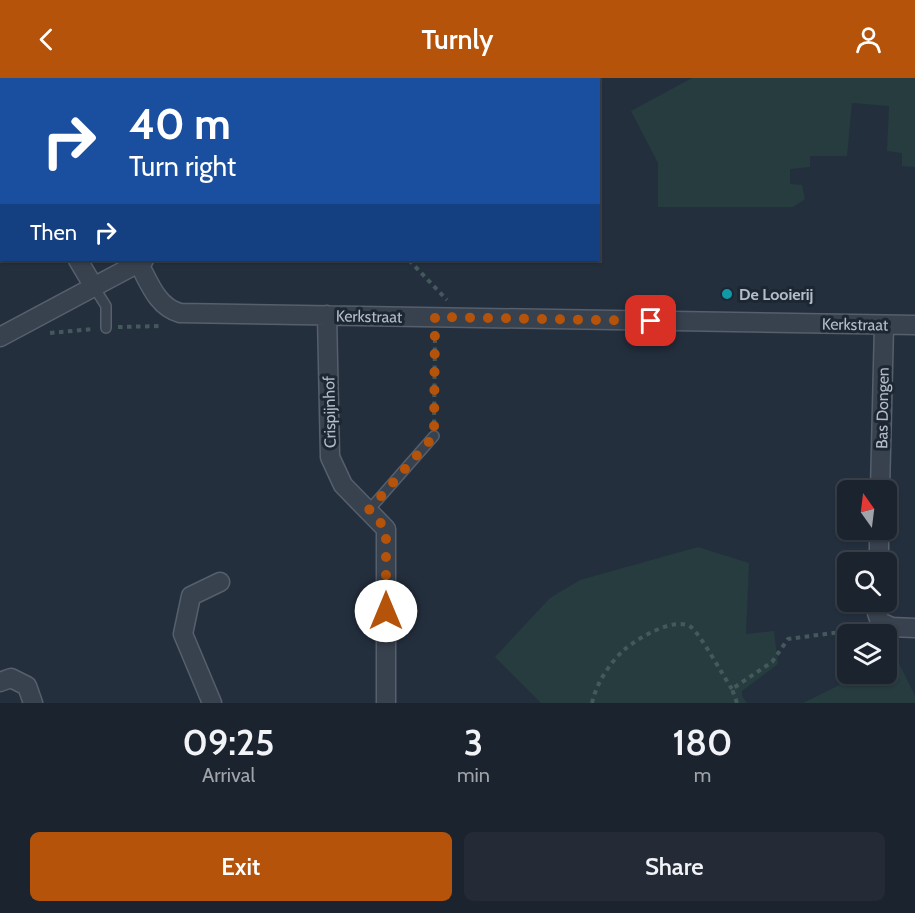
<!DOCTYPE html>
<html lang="en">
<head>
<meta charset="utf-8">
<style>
  :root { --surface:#1b232e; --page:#242b36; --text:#f1f3f6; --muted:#a0a4aa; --line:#39404a; --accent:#b45309 }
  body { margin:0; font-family:Cabin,sans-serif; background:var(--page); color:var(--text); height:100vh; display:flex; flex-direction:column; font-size:22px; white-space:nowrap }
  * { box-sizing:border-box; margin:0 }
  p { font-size:20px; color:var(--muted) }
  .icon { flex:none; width:33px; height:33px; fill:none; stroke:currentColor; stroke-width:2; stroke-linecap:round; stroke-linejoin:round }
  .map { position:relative; height:625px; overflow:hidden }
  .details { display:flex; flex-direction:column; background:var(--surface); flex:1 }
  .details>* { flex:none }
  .banner { position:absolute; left:0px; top:0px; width:600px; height:183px; box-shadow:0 2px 4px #0004,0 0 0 2px var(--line); background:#1a4fa0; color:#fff; overflow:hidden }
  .needle { width:39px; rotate:346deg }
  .fabs { position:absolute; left:837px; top:402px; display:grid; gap:12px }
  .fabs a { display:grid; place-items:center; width:60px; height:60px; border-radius:9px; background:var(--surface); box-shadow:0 2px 4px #0004,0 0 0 2px var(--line); font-size:30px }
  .pin { position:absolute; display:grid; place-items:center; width:51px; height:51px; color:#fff; margin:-26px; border-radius:12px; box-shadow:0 3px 9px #0006 }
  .me { position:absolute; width:66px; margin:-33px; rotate:0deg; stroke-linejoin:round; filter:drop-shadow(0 0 4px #0008) }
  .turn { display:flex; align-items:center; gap:21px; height:126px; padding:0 30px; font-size:27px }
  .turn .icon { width:78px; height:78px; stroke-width:2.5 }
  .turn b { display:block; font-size:42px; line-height:51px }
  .then { display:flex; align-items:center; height:57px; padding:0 30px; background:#0003; gap:12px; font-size:22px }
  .eta { display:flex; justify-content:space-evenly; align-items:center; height:102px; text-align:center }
  .eta b { font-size:36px; font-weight:600; line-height:42px }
  .button { display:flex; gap:12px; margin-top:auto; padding:12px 30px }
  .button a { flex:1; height:69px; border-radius:9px; background:var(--accent); color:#fff; font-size:24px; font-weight:600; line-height:69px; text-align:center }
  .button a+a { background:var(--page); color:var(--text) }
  header { display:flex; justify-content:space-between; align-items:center; height:78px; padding:0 30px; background:var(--accent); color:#fff; font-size:27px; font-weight:600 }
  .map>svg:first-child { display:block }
  .green { fill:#263c3f }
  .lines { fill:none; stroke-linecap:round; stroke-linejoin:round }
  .lane-casing { stroke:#565f6c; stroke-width:12 }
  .street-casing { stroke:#565f6c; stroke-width:21 }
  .path { stroke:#44595c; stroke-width:4; stroke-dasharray:4.5 4.5; stroke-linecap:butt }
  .lane { stroke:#38414e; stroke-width:9 }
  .street { stroke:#38414e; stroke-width:18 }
  .route { stroke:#b45309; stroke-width:10; stroke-dasharray:0 18 }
  .culture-dot { fill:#0f9aa8; stroke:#1d2633; stroke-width:2 }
  .labels { text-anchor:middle; stroke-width:6; stroke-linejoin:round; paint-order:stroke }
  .poi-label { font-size:16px; font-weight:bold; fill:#b4bcc9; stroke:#1d2633; text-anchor:start }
  .street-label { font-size:16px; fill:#b4bcc9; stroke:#1d2633 }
</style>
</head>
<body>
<header><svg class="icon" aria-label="back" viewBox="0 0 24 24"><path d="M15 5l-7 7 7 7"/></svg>Turnly<svg class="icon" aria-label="person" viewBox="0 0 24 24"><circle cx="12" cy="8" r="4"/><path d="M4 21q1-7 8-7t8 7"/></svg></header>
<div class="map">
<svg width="915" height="625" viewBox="0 0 915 625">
  <rect width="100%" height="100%" fill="#242f3e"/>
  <!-- green -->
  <path class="green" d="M 692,0 L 915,0 L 915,89 L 902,88 L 902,75 L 887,73 L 889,28 L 852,25 L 847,78 L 810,78 L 810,89 L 790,91 L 790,106 L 802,107 L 805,121 L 793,129 L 658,129 L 658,85 L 631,33 Z
    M 698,469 L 749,485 L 746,556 L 774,553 L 778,586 L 742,613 L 742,618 L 747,625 L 541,625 L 495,579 L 550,520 L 580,502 Z
    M 896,579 L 915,618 L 915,625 L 803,625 L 862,596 L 886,596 L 887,583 Z"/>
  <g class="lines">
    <defs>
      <path id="lane" d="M 94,209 L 106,228 L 106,250
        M 369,432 L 434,358"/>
      <path id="street" d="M 170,0 L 170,2
        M 459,2 L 462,0
        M 0,51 L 2,53
        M 78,182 L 94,209
        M 138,184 C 149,204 157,229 180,235 L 915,247
        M 327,237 L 330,379 L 343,407 L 386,451 L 386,625
        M 0,259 L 144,182
        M 880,412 L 884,247
        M 879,484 L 879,452
        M 878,524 L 877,535 L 880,544 L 892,549 L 915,550
        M 0,604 L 11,600 L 27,608 L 33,625
        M 212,625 L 183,556 L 191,518 L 220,504"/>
    </defs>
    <!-- lane casing -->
    <use href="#lane" class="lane-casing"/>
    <!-- street casing -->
    <use href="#street" class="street-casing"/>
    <!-- path -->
    <path class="path" d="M 110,2 L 112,0
      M 0,96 L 2,95
      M 409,182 L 447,222
      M 118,249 L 162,248
      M 50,255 L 93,251
      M 434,346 L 435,257
      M 592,625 C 596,606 610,584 625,571 C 638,560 675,538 691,549 C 701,557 723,598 732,611
      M 737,625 L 732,611 L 772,584 L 788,561 L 863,551"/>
    <!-- lane -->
    <use href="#lane" class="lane"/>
    <!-- street -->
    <use href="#street" class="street"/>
  </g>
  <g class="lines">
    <!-- route -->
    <path class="route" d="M 386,533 L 386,451 L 369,432 L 434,358 L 435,239 L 651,243"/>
  </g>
  <!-- markers -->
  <circle class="culture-dot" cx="727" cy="216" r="6"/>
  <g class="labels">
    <!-- poi labels -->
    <g class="poi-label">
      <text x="739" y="222">De Looierij</text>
    </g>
    <!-- street labels -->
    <g class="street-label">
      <text transform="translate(369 238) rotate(1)" y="6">Kerkstraat</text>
      <text transform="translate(855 246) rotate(1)" y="6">Kerkstraat</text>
      <text transform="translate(882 330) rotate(-89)" y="6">Bas Dongen</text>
      <text transform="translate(329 334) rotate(-91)" y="6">Crispijnhof</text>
    </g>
  </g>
</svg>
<div class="fabs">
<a><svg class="needle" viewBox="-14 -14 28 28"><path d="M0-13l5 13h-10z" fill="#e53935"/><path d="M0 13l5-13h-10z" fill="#a0a4aa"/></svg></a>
<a><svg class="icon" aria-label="search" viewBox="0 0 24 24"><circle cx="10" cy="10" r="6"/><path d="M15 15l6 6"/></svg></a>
<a><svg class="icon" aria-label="layers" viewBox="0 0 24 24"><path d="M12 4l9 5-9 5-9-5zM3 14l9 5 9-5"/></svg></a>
</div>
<div class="pin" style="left:651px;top:243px;background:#d93025"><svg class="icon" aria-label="arrive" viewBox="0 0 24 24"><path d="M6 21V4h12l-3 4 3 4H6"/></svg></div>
<svg class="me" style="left:386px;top:533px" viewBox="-20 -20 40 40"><circle r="19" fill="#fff"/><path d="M0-13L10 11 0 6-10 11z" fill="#b45309"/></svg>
<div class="banner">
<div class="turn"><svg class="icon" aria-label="right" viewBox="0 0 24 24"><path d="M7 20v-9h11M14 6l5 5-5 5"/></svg><div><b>40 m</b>Turn right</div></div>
<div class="then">Then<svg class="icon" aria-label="right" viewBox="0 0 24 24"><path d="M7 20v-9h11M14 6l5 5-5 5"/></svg></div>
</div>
</div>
<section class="details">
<div class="eta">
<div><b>09:25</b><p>Arrival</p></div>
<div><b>3</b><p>min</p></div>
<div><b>180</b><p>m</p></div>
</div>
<div class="button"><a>Exit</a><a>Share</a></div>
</section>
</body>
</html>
